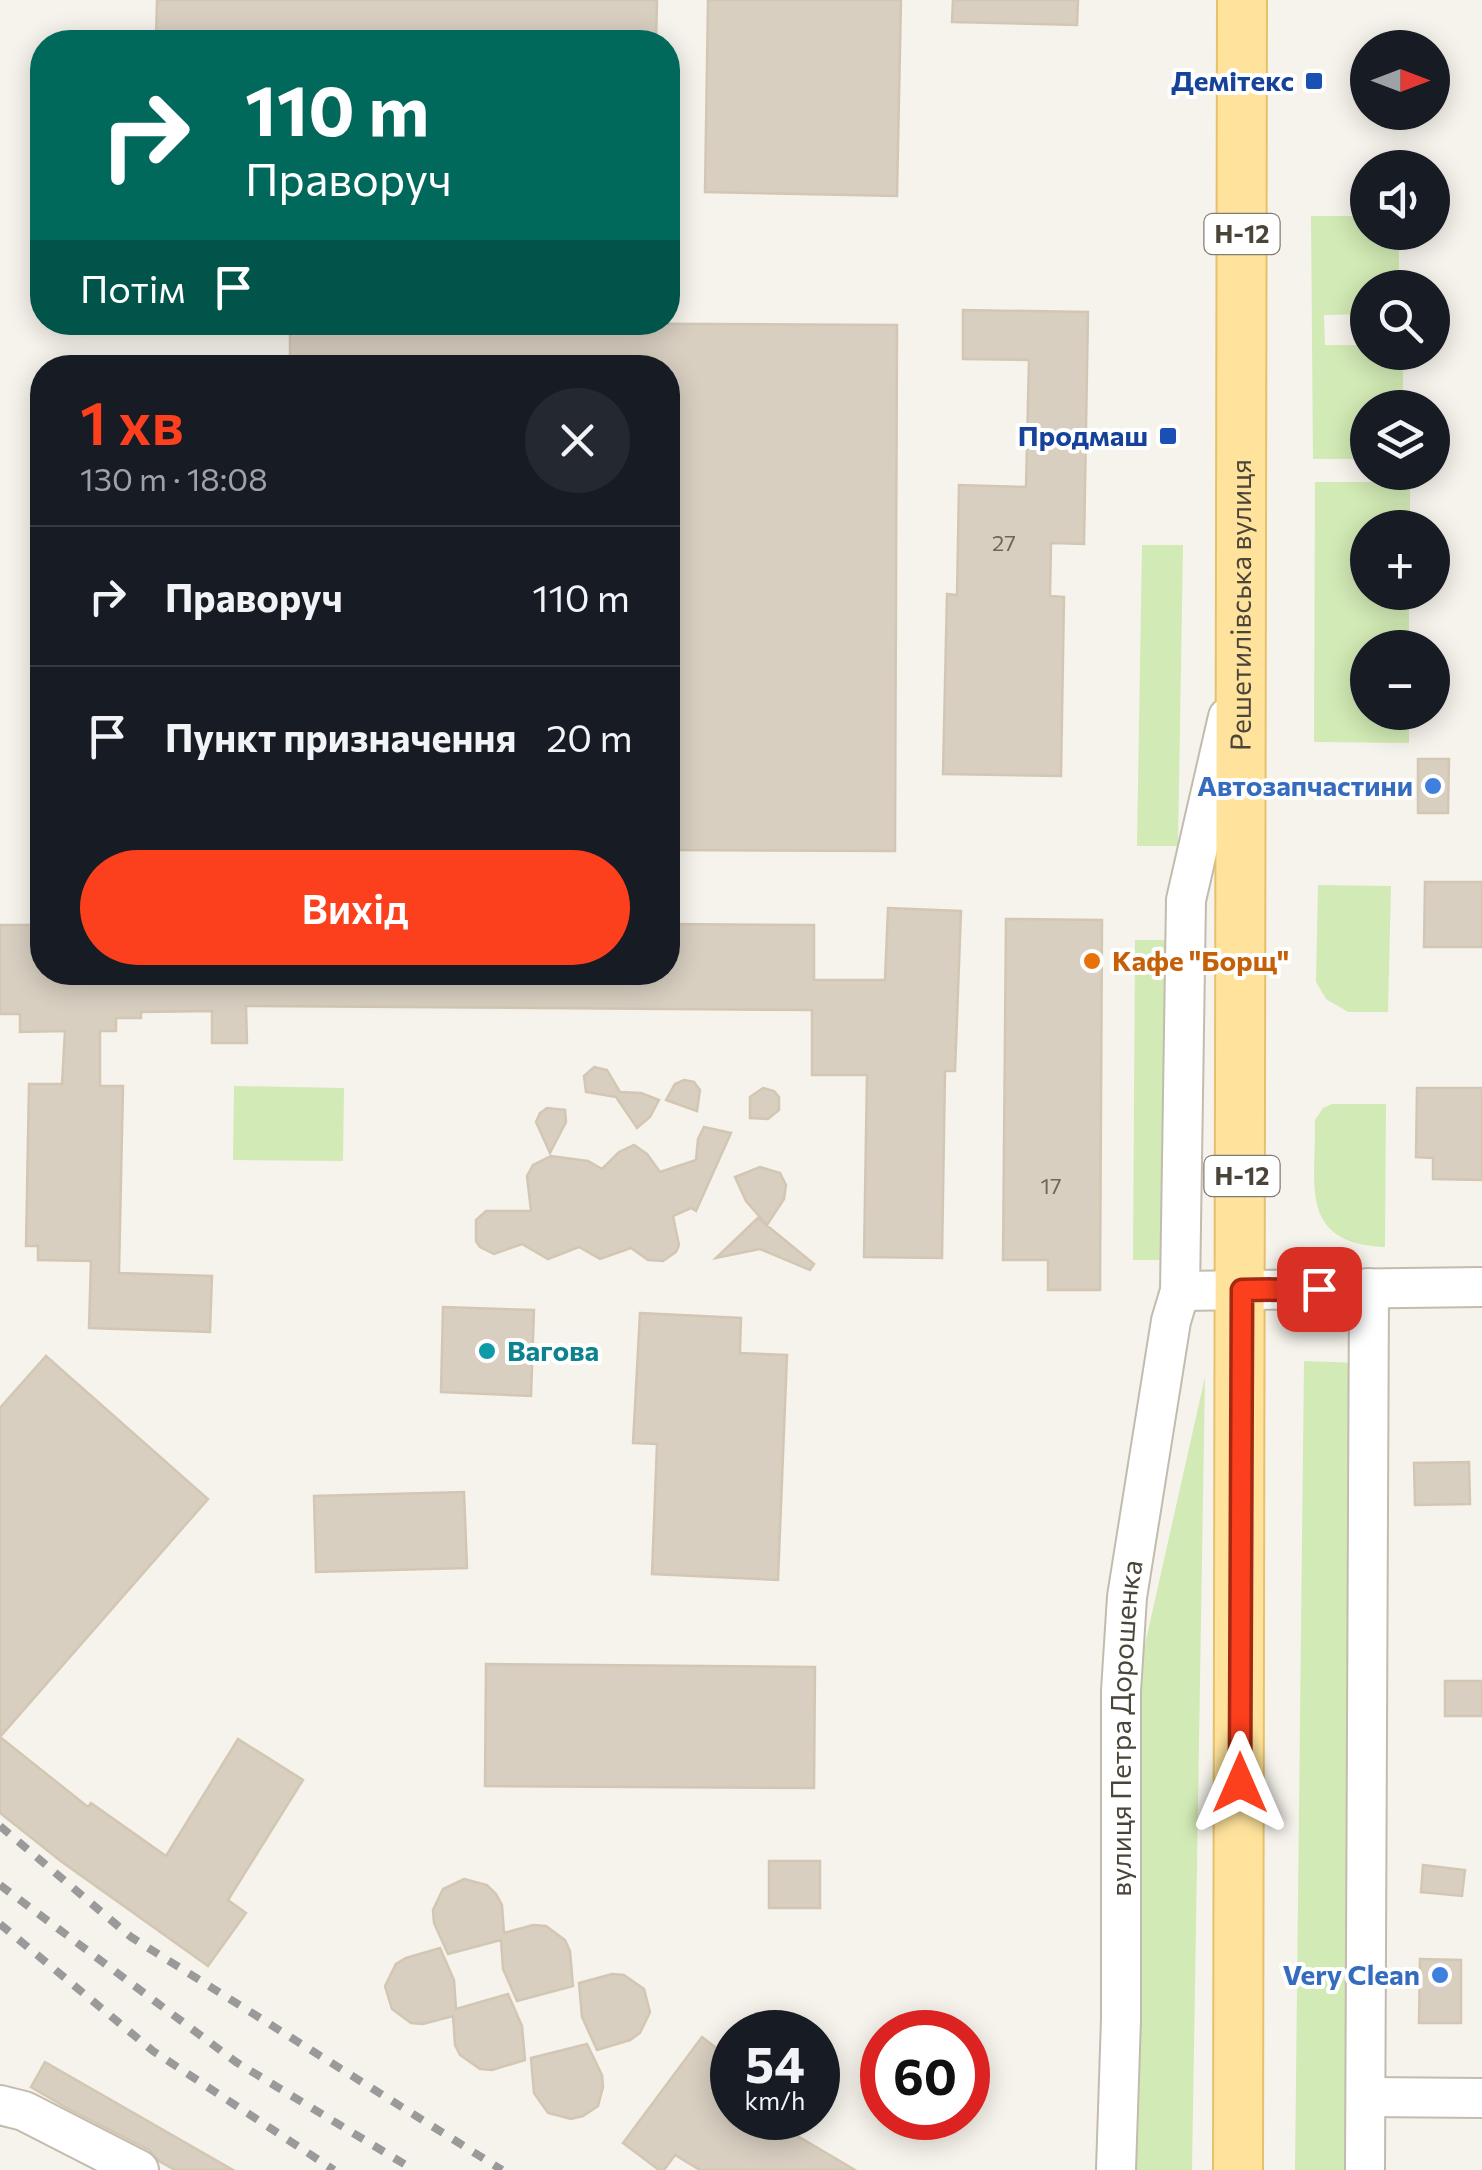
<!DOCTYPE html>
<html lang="uk">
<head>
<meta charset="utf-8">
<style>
  :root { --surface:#171b24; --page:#242831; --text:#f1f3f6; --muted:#9ea1a6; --line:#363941; --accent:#fc3f1d }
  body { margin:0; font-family:Commissioner,sans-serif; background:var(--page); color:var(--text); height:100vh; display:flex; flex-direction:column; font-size:38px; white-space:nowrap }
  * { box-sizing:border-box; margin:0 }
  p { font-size:32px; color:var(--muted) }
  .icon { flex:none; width:55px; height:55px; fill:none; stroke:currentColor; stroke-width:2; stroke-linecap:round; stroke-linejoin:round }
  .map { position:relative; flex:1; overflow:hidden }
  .sheet { position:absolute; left:30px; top:355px; width:650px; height:630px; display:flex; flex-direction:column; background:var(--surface); border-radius:40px; box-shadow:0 5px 25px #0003 }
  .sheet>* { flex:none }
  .banner { position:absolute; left:30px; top:30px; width:650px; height:305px; border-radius:40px; box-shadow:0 5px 25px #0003; background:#00695c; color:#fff; overflow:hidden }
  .needle { width:65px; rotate:90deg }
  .fabs { position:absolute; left:1350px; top:30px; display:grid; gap:20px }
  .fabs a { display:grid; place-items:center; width:100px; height:100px; border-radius:50%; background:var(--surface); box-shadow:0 5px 25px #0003; font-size:50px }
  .speed { position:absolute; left:710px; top:2010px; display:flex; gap:20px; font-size:50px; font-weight:700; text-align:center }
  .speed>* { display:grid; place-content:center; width:130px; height:130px; border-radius:50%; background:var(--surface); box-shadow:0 5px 25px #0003; line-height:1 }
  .speed small { font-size:25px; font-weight:400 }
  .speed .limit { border:15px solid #d22; background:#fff; color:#111 }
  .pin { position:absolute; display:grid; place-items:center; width:85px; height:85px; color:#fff; margin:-42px; border-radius:20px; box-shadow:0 5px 15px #0006 }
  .me { position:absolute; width:110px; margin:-55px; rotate:0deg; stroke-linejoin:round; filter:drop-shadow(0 0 8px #0008) }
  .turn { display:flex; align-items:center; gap:35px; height:210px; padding:0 50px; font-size:45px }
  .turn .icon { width:130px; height:130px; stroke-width:2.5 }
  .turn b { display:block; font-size:70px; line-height:85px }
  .then { display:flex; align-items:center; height:95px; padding:0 50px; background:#0003; gap:20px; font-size:38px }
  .round { display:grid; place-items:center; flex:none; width:105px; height:105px; border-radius:52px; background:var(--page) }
  .overview { display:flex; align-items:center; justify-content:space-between; height:170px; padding:0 50px }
  h1 { font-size:60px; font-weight:600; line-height:75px; color:var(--accent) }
  .button { display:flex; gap:20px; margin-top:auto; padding:20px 50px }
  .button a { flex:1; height:115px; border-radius:60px; background:var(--accent); color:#fff; font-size:40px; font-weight:600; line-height:115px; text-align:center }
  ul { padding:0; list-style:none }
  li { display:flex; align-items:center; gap:30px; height:140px; padding:0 50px; border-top:2px solid var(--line) }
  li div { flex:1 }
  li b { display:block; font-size:38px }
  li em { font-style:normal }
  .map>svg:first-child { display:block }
  .green { fill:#d2eab5 }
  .building { fill:#d8cfc1; stroke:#d3c7b4; stroke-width:2.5 }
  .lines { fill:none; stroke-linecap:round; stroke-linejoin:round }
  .minor-casing { stroke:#c2bbae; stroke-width:42 }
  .major-casing { stroke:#e6c16a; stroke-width:52 }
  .minor { stroke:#fff; stroke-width:38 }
  .major { stroke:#ffe39c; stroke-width:48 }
  .rail { stroke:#9a9a9a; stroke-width:8; stroke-dasharray:12 12; stroke-linecap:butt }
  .route-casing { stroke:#a42913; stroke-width:25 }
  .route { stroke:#fc3f1d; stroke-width:18 }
  .transit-dot { fill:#1a4fb4; stroke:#fff; stroke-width:4 }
  .shop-dot { fill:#3f7fe0; stroke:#fff; stroke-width:4 }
  .food-dot { fill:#e8710a; stroke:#fff; stroke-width:4 }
  .culture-dot { fill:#0f9aa8; stroke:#fff; stroke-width:4 }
  .labels { text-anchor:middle; stroke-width:8; stroke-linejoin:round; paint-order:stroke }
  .number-label { font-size:22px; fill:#6e675b }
  .shield { fill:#fff; stroke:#817c74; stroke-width:2.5 }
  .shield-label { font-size:25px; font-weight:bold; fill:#4b4439 }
  .transit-label { font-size:28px; font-weight:bold; fill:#164399; stroke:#fff; text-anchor:end }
  .street-label { font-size:28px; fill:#4b4439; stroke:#fff }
  .shop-label { font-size:28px; font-weight:bold; fill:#366cbe; stroke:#fff; text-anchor:end }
  .food-label { font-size:28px; font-weight:bold; fill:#c56008; stroke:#fff; text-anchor:start }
  .culture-label { font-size:28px; font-weight:bold; fill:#0d838f; stroke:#fff; text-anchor:start }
</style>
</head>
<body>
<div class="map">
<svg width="1482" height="2170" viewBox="0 0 1482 2170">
  <rect width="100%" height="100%" fill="#f6f3ec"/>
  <!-- green -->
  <path class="green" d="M 1311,216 L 1367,216 L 1368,232 L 1399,233 L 1399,287 L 1368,288 L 1367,314 L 1324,315 L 1325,345 L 1367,345 L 1368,352 L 1403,353 L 1403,407 L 1368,408 L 1367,459 L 1313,459 Z
    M 1315,482 L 1410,482 L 1410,527 L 1368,528 L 1368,592 L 1409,593 L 1409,647 L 1368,648 L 1368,712 L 1409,713 L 1409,743 L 1314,742 Z
    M 1142,545 L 1183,545 L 1178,846 L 1137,846 Z
    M 1318,885 L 1391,886 L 1388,1012 L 1348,1012 L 1326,999 L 1316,982 Z
    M 1135,940 L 1173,940 L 1171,1260 L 1133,1260 Z
    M 234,1086 L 344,1088 L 343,1161 L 233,1160 Z
    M 1332,1104 L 1386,1104 L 1385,1247 C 1298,1243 1316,1186 1315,1120 L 1323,1108 Z
    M 1304,1361 L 1360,1363 L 1348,2170 L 1295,2170 Z
    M 1205,1377 L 1192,2170 L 1129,2170 L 1135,1689 Z"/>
  <!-- building -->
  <path class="building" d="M 157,0 L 657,0 L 656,42 L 156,42 Z
    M 708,0 L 901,0 L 897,196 L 705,192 Z
    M 953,0 L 1078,0 L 1077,25 L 952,22 Z
    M 963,310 L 1088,312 L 1084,544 L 1051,543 L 1050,596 L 1064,597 L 1061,776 L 943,774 L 947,594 L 957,595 L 959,485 L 1026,487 L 1029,360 L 963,359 Z
    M 290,322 L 897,325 L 895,851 L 668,850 L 668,368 L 290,368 Z
    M 1418,759 L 1449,759 L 1448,813 L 1418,813 Z
    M 1425,882 L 1482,882 L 1482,947 L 1424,947 Z
    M 888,908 L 961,911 L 955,1071 L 945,1071 L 942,1258 L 864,1257 L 867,1075 L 812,1075 L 812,1010 L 246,1006 L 247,1043 L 212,1043 L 212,1011 L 141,1012 L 141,1018 L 116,1018 L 116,1031 L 100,1031 L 100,1086 L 123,1086 L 119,1273 L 212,1276 L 210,1332 L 89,1328 L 91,1261 L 38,1260 L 38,1246 L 26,1246 L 29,1084 L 62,1084 L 65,1031 L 20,1032 L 20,1014 L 0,1014 L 0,925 L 42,925 L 42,972 L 668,972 L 668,924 L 814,925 L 814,980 L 885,980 Z
    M 1006,919 L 1102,920 L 1100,1290 L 1048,1290 L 1048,1260 L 1003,1260 Z
    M 594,1067 L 607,1070 L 620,1092 L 641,1093 L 659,1100 L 650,1117 L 637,1128 L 616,1097 L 586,1092 L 584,1076 Z
    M 684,1080 L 694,1082 L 700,1090 L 697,1111 L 666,1100 L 675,1084 Z
    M 763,1088 L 774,1091 L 779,1097 L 779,1110 L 768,1119 L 750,1118 L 750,1097 Z
    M 1417,1088 L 1482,1088 L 1482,1180 L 1433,1179 L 1433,1158 L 1416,1157 Z
    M 547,1108 L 565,1110 L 566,1122 L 550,1153 L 536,1122 L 540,1113 Z
    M 704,1127 L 731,1133 L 696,1211 L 691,1208 L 673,1216 L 679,1245 L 676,1252 L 663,1261 L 648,1260 L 631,1248 L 600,1259 L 579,1247 L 548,1259 L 522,1244 L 494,1254 L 480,1247 L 476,1241 L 476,1220 L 486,1211 L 531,1211 L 527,1176 L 533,1165 L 551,1156 L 588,1161 L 602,1169 L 619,1152 L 634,1145 L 647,1154 L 660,1172 L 696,1160 L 698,1139 Z
    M 760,1167 L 780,1173 L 786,1185 L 784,1199 L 767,1225 L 746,1201 L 735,1177 Z
    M 758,1218 L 814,1264 L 810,1270 L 760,1249 L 716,1258 Z
    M 443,1307 L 534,1310 L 531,1396 L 441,1392 Z
    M 640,1313 L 741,1318 L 740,1353 L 787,1355 L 778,1580 L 652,1574 L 657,1444 L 633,1443 Z
    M 46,1356 L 208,1499 L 0,1737 L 88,1807 L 91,1803 L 166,1856 L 238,1739 L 303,1780 L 228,1900 L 246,1913 L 208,1966 L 62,1862 L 0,1813 L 0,1408 Z
    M 1469,1462 L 1470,1504 L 1415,1505 L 1414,1463 Z
    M 464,1492 L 467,1568 L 316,1572 L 314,1496 Z
    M 486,1664 L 815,1667 L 814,1788 L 485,1786 Z
    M 1445,1681 L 1482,1681 L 1482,1716 L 1445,1716 Z
    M 769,1861 L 820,1861 L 820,1908 L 769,1908 Z
    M 1423,1865 L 1465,1870 L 1462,1896 L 1421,1892 Z
    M 464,1879 L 487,1885 L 496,1894 L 502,1905 L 504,1933 L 533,1925 L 546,1926 L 565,1940 L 570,1951 L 573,1986 L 517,2001 L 503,1969 L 501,1940 L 448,1954 L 434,1923 L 433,1910 L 443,1889 Z
    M 440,1948 L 454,1980 L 456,2009 L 508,1994 L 522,2026 L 525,2060 L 492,2070 L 480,2069 L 460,2055 L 455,2045 L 453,2016 L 423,2024 L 411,2023 L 392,2009 L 385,1986 L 396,1964 L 406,1958 Z
    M 1420,1959 L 1461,1960 L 1461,2023 L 1419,2023 Z
    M 612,1974 L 624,1975 L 644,1989 L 650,2012 L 640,2033 L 630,2040 L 597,2050 L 582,2017 L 579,1983 Z
    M 702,2037 L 732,2060 L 732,2118 L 767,2118 L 855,2170 L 700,2170 L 675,2155 L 664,2170 L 659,2170 L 623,2143 Z
    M 587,2044 L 602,2075 L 603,2087 L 598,2106 L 583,2116 L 571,2119 L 548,2113 L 534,2093 L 531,2058 Z
    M 45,2062 L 233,2170 L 175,2170 L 159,2161 L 149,2150 L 65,2107 L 31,2087 Z"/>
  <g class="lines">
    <defs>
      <g id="minor">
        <path d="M 1180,1291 L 1482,1287"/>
        <path d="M 1366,2097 L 1482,2098"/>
        <path d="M 0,2105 L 24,2111 L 139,2170"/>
        <path id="s1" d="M 1116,2170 L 1121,2019 L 1121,1691 L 1127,1597 L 1171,1321 L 1180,1291 L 1186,900 L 1228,717"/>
        <path d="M 1365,2170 L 1369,1288"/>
      </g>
      <g id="major">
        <path id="s2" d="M 1238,2170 L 1242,0"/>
      </g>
    </defs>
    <!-- minor casing -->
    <use href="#minor" class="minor-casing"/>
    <!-- major casing -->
    <use href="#major" class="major-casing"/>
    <!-- minor -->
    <use href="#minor" class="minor"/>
    <!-- major -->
    <use href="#major" class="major"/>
    <!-- rail -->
    <path class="rail" d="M 0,1826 L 131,1937 L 502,2170
      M 0,1885 L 236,2062 L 414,2170
      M 0,1924 L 153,2051 L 334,2170"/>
  </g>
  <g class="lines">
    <defs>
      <path id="route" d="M 1240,1783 L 1242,1290 L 1319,1289"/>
    </defs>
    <!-- route casing -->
    <use href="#route" class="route-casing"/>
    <!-- route -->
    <use href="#route" class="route"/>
  </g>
  <!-- markers -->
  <g class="transit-dot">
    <rect x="1304" y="71" width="20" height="20" rx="5"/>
    <rect x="1158" y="426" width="20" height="20" rx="5"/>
  </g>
  <g class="shop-dot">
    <circle cx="1433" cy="786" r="10"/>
    <circle cx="1440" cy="1975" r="10"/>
  </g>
  <circle class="food-dot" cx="1092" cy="961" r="10"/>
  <circle class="culture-dot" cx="487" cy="1351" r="10"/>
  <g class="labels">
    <!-- number labels -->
    <g class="number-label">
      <text x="1004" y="551">27</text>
      <text x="1051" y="1194">17</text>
    </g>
    <!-- shield labels -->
    <g class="shield">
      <rect x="1204.5" y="214" width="75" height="40" rx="8"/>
      <rect x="1204.5" y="1156" width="75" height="40" rx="8"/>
    </g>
    <g class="shield-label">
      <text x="1242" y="243">Н-12</text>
      <text x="1242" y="1185">Н-12</text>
    </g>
    <!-- transit labels -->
    <g class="transit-label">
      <text x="1294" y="91">Демітекс</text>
      <text x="1148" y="446">Продмаш</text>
    </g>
    <!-- street labels -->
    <g class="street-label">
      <text dy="10" stroke="none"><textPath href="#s2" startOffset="1565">Решетилівська вулиця</textPath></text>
      <text dy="10" stroke="none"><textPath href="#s1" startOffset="442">вулиця Петра Дорошенка</textPath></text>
    </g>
    <!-- shop labels -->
    <g class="shop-label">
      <text x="1413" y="796">Автозапчастини</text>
      <text x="1420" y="1985">Very Clean</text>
    </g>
    <!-- food labels -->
    <g class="food-label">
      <text x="1112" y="971">Кафе "Борщ"</text>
    </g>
    <!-- culture labels -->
    <g class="culture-label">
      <text x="507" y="1361">Вагова</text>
    </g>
  </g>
</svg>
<div class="fabs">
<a><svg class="needle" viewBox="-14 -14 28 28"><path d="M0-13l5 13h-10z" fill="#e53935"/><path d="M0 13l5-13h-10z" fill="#9ea1a6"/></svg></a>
<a><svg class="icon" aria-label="sound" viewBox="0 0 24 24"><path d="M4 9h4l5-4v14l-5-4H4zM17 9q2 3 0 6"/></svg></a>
<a><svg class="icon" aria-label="search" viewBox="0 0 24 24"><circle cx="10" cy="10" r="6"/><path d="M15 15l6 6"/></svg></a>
<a><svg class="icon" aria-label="layers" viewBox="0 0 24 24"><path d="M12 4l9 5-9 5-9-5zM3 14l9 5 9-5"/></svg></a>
<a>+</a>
<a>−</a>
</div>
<div class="speed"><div>54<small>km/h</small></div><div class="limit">60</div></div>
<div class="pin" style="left:1319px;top:1289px;background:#d93025"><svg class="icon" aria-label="arrive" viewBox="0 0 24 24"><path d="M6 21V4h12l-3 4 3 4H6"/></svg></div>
<svg class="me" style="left:1240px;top:1783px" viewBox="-20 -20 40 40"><path d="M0-17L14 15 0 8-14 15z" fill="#fc3f1d" stroke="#fff" stroke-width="4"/></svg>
<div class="banner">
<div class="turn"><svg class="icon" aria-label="right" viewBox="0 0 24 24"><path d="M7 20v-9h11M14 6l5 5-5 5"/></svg><div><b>110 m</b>Праворуч</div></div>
<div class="then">Потім<svg class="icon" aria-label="arrive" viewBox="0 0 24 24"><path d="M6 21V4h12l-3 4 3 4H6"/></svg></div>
</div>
<section class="sheet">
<div class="overview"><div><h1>1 хв</h1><p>130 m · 18:08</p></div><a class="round"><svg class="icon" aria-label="close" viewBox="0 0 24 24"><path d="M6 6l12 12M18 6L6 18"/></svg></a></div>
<ul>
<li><svg class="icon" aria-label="right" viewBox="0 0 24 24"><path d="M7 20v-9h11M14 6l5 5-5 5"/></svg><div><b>Праворуч</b></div><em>110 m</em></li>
<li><svg class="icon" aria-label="arrive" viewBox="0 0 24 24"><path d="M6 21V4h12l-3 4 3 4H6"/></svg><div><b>Пункт призначення</b></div><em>20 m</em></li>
</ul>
<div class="button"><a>Вихід</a></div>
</section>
</div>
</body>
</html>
